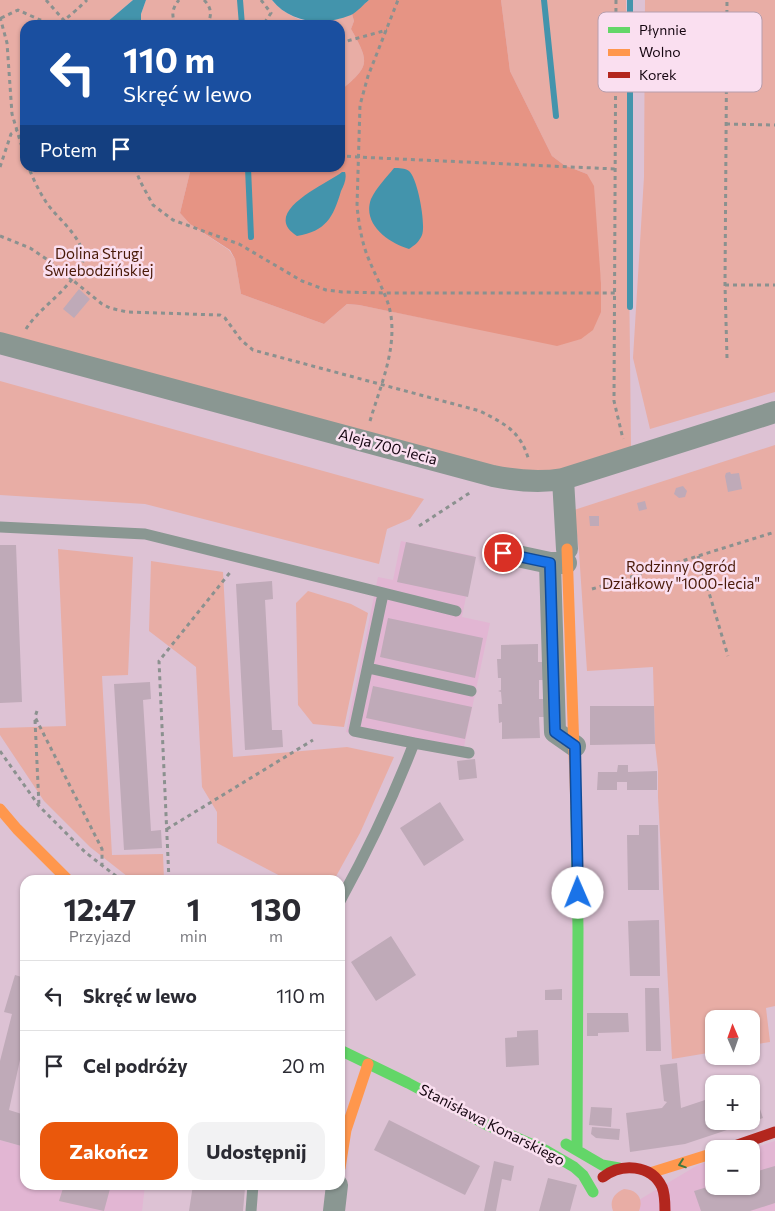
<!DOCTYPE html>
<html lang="pl">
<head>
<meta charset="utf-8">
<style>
  :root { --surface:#fff; --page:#f2f2f3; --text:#2b2b33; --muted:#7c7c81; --line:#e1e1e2; --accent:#ea580c }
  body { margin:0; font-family:Commissioner,sans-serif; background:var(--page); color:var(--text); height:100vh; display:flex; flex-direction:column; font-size:19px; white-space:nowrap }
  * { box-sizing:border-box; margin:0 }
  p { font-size:16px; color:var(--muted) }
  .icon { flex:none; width:28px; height:28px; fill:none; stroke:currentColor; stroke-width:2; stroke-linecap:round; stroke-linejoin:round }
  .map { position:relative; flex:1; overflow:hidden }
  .panel { position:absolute; left:20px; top:875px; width:325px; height:315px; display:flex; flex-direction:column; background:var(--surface); border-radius:15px; box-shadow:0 1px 4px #0004 }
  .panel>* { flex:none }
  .hud { position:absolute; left:20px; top:20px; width:325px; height:152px; border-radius:15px; box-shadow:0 1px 4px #0004; background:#1a4fa0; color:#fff; overflow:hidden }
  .needle { width:32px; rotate:358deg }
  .buttons { position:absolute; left:705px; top:1010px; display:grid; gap:10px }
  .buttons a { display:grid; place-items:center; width:55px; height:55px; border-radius:10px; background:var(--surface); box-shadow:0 1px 4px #0004; font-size:25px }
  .pin { position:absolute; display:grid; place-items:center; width:42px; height:42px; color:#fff; margin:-21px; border:2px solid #fff; border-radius:50%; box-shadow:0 1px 5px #0007 }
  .me { position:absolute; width:55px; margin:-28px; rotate:359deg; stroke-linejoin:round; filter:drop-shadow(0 0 4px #0008) }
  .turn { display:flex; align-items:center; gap:18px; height:105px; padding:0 20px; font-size:22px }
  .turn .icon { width:65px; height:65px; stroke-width:2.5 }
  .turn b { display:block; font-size:35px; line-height:42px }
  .then { display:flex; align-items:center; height:48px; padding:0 20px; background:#0003; gap:10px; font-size:19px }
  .eta { display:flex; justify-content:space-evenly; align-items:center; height:85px; text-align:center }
  .eta b { font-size:30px; font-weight:700; line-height:35px }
  .action { display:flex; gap:10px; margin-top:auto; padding:10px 20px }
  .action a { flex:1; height:58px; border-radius:15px; background:var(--accent); color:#fff; font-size:20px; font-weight:700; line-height:58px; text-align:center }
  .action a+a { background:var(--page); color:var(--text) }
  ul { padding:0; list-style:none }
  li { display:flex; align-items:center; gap:15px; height:70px; padding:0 20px; border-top:1px solid var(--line) }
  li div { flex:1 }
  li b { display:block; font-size:19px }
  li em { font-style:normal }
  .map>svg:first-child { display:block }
  .built { fill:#e2b6d3 }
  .green { fill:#e8ada5 }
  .forest { fill:#e69484 }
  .water { fill:#4394ac }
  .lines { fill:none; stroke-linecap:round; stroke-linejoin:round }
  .stream { stroke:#4394ac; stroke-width:6 }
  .building { fill:#bfaab8 }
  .path { stroke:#8b918f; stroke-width:3; stroke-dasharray:4 4; stroke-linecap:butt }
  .lane { stroke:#8a9792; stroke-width:11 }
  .street { stroke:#8a9792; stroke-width:22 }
  .fast { stroke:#63d668; stroke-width:11 }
  .slow { stroke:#ff974d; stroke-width:11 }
  .jam { stroke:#b3261e; stroke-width:11 }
  .oneway { stroke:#407841 }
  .route-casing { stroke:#114b97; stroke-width:12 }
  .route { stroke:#1a73e8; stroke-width:9 }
  .labels { text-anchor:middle; stroke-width:5; stroke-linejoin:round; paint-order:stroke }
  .park-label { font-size:15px; fill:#491907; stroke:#fadff0 }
  .street-label { font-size:15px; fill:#160611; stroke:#fadff0 }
  .key { fill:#fadff0; stroke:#b69ead; stroke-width:1 }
  .key-label { font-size:14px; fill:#160611 }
</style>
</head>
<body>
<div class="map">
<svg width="775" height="1211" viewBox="0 0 775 1211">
  <rect width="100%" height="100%" fill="#ddc2d4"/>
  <!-- built -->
  <path class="built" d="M 401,541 L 474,556 L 462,617 L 490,623 L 462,756 L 346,732 L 378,577 L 393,580 Z
    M 0,1140 L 25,1147 L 25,1185 L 145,1185 L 142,1211 L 0,1211 Z
    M 775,1141 L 775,1211 L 626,1211 L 627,1207 L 698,1165 L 714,1160 L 714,1186 L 751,1186 L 751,1149 Z"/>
  <!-- green -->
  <path class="green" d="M 0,0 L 133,0 L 106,23 L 106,25 L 25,25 L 25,168 L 191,168 L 180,213 L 190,224 L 229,250 L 235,259 L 241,294 L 324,324 L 347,304 L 359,305 L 468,327 L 601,312 L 601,283 L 587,174 L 564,165 L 552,156 L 510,71 L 501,0 L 626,0 L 631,447 L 560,470 L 525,471 L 493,467 L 0,336 Z
    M 146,0 L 272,0 C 281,12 302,23 317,23 C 328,23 342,17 352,14 L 354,21 L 351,29 C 370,63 370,66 340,91 L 340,25 L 141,25 L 141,14 Z
    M 645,0 L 775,0 L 775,392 L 650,429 L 633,358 L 644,177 Z
    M 0,381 L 424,499 L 410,519 L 387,529 L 379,564 L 145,504 L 0,495 Z
    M 775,445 L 775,1006 L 766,1008 L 770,1042 L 751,1045 L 751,1019 L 714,1019 L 714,1052 L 672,1059 L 658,797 L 658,770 L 655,744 L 653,667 L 587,671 L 579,552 L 574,510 Z
    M 58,549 L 133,557 L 128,675 L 102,676 L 112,855 L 163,854 L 164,880 L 132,880 L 90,847 L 44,801 L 0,735 L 0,728 L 66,726 Z
    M 151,561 L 223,572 L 233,757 L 347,747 L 394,757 L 360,833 L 334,880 L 288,880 L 217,843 L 217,812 L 202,787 L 196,667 L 149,631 Z
    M 308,591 L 351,604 L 368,613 L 344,727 L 313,724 L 298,705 L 296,603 Z
    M 624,1189 C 637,1190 644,1198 639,1211 L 613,1211 C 609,1201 614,1193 624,1189 Z"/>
  <!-- forest -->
  <path class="forest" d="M 369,0 L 501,0 L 510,71 L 552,156 L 564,165 L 587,174 L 594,186 L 601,283 L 601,312 L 593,330 L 581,339 L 557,346 L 359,305 L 347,304 L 324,324 L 241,294 L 235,259 L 230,250 L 190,224 L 180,213 L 191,168 L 340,168 L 340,91 C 370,66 370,63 351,29 L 354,21 L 352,14 Z"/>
  <!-- water -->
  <path class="water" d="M 133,0 L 146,0 L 141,14 L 141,25 L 106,25 L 106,23 Z
    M 272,0 L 369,0 C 364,4 357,12 351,15 C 324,26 291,24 272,0 Z
    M 394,168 C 399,168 405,168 409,171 C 418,179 426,225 422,235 C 419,242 415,245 409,249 C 388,243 362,224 371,199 C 376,188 387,177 394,168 Z
    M 342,172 L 345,172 C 347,178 344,185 341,191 C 333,218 326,231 297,236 C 259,212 327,184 342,172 Z"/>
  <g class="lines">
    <!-- stream -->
    <path class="stream" d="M 240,0 L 242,25
      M 544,0 L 556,116
      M 630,0 L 630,307
      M 248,168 L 251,237"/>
  </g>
  <!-- building -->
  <path class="building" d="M 79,289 L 90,299 L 74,318 L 63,309 Z
    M 730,472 L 731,474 L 739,473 L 742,489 L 728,492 L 725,476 L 726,473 Z
    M 683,486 L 687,491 L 685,497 L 679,498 L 674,494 L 676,488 Z
    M 645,501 L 647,509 L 639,511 L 637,503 Z
    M 589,516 L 599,516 L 599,526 L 590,526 Z
    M 406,542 L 476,557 L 468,597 L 397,582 Z
    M 0,545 L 16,545 L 22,702 L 0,703 Z
    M 272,581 L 273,599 L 265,600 L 272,730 L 282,730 L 283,747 L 245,750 L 236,584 Z
    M 388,618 L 483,638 L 475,678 L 380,657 Z
    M 538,644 L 538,662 L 544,662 L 544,680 L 539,680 L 539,699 L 545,699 L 545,717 L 539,717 L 540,738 L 502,739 L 502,722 L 499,723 L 498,704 L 502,704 L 501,692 L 498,691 L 501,690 L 501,678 L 498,678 L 497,659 L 501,659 L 501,645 Z
    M 150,682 L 151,699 L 143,700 L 151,831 L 161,830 L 162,848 L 124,850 L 114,684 Z
    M 373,686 L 472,707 L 465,739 L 366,718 Z
    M 590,706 L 654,706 L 655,744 L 590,745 Z
    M 475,759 L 477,778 L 459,780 L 457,761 Z
    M 618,765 L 628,765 L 628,772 L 657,771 L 657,790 L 627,790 L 627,782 L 617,782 L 617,790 L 597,790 L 598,772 L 617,772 Z
    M 440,802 L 464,840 L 424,866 L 400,828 Z
    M 639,825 L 658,825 L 659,890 L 628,890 L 627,835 L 639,835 Z
    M 659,920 L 660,976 L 630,976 L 628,921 Z
    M 391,936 L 416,975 L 376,1001 L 351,962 Z
    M 15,975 L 25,978 L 25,1037 L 9,1110 L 25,1115 L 25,1147 L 0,1140 L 0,1061 L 12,1014 L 4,1012 Z
    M 645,988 L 659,988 L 661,1051 L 646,1051 Z
    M 562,989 L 562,1000 L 545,1000 L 545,990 Z
    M 587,1013 L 628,1013 L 629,1032 L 598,1033 L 598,1036 L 587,1036 Z
    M 538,1030 L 539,1065 L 506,1067 L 505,1038 L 517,1037 L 517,1031 Z
    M 677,1063 L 681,1108 L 714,1097 L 714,1121 L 751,1121 L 752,1085 L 763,1118 L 685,1144 L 630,1152 L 626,1113 L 662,1108 L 667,1102 L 664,1101 L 660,1065 Z
    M 591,1107 L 612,1108 L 611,1127 L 589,1125 Z
    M 389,1120 L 480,1166 L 465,1195 L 374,1150 Z
    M 592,1127 L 620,1129 L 619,1140 L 596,1138 L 591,1134 Z
    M 494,1161 L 514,1166 L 511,1181 L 502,1179 L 496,1211 L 484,1211 Z
    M 775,1166 L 775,1203 L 750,1211 L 701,1211 L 694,1191 L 714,1185 L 714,1186 L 751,1186 L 751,1173 Z
    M 548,1178 L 577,1185 L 570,1211 L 539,1211 Z
    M 64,1185 L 111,1185 L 104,1211 L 59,1201 Z
    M 193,1185 L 221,1185 L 245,1188 L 243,1211 L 189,1211 Z
    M 283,1185 L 307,1185 L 306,1190 Z"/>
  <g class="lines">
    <!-- path -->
    <path class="path" d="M 46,0 L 68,25
      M 204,0 C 212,8 212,16 207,25
      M 261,0 L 271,13 L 263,25
      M 616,0 L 614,401 L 623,439
      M 0,17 L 7,43 L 12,114 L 25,157
      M 1,18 L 18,10 C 58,28 55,30 87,0
      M 176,25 C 171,16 172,8 179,0
      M 340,43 L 387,30
      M 726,124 L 775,125
      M 340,153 L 344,156 L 357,157 L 615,169
      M 0,167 L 11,134 L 17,130
      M 135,168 L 140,181 L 153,205 L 173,220 L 239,244 L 302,281 L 326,290 L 342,292 L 385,293 L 615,293
      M 0,236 L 30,248 L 48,260 L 102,304 L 110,308 L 127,312 L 220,315 L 225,318 L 241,340 L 253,350 L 480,411 C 505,424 521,431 529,461
      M 725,285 L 775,285
      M 26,329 C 38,310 59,297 73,278 C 78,272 85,263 83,254 C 80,235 56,217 46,202 C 39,191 33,179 29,168
      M 727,358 L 725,285 L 727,0
      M 370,421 C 380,387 396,352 391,316 C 388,296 377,280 370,262 C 362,245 359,225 357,206 L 360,105 L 368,76 L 398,0
      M 419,526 L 471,492
      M 698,556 L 728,656
      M 592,589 L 775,532
      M 37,711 L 35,717 L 102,849 L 102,865
      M 35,720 L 39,806
      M 0,751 L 39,806 L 85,852 L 121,880
      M 167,829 L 313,740
      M 169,880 L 159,661 L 232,570"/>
    <!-- lane -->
    <path class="lane" d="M 0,527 L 145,534 L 456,611
      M 368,668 L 471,691
      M 414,743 L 469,753
      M 340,901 C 368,850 393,798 414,743 L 354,731 L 383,594
      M 251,1211 L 253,1185"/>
    <!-- street -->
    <path class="street" d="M 0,343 L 493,476 C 517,481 539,483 563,479 L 775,412
      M 563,479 L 567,549
      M 503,553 L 550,563 L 566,563
      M 550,563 L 555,732 L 575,746
      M 334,1211 L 337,1185"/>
    <!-- fast -->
    <path class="fast" d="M 576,808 L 578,929 L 577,1149
      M 340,1050 L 408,1083 L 487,1125 L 545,1150 L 574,1167 L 583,1175 L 593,1192
      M 566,1144 L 602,1165 L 619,1168"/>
    <!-- slow -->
    <path class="slow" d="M 567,549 L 576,808
      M 0,809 L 17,829 L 68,880
      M 340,1168 L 346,1130 L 368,1064
      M 650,1173 L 714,1153"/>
    <!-- jam -->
    <path class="jam" d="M 726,1149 L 775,1132
      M 603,1177 C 621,1163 651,1164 662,1187 C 665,1194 665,1203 665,1211"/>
  </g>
  <!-- one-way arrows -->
  <defs><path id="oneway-chevron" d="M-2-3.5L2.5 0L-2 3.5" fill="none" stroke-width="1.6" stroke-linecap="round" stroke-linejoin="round" transform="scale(1.25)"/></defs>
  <use class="oneway" href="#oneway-chevron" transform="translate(682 1164) rotate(161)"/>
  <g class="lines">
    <defs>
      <path id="route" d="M 503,553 L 550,563 L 555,732 L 575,746 L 578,893"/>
    </defs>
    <!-- route casing -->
    <use href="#route" class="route-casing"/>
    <!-- route -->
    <use href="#route" class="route"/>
  </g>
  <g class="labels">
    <!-- park labels -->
    <g class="park-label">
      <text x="99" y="259">Dolina Strugi<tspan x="99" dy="17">Świebodzińskiej</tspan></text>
      <text x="681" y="572">Rodzinny Ogród<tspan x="681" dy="17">Działkowy "1000-lecia"</tspan></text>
    </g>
    <!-- street labels -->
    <g class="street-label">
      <text transform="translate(388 447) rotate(15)" y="5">Aleja 700-lecia</text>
      <text transform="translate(492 1125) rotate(27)" y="5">Stanisława Konarskiego</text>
    </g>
  </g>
  <!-- legend -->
  <rect x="598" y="12" width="164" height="80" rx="8" class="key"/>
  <rect x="608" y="27" width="22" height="6" fill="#63d668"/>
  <rect x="608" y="49" width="22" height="7" fill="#ff974d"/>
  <rect x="608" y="72" width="22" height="6" fill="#b3261e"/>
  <g class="key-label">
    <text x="639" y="35">Płynnie</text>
    <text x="639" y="57">Wolno</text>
    <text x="639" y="80">Korek</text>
  </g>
</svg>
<div class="buttons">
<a><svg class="needle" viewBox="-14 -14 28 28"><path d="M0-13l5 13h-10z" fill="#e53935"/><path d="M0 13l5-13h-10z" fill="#7c7c81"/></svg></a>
<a>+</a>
<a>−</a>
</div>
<div class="pin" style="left:503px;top:553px;background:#d93025"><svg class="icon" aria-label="arrive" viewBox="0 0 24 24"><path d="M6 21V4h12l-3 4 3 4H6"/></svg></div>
<svg class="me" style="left:578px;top:893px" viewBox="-20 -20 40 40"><circle r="19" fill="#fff"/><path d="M0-13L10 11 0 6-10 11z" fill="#1a73e8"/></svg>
<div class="hud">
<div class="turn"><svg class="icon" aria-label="left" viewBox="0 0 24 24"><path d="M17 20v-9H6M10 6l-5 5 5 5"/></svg><div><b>110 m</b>Skręć w lewo</div></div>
<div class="then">Potem<svg class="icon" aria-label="arrive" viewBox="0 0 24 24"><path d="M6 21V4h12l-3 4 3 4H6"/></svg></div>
</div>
<section class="panel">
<div class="eta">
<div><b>12:47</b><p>Przyjazd</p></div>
<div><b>1</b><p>min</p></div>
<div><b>130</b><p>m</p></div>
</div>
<ul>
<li><svg class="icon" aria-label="left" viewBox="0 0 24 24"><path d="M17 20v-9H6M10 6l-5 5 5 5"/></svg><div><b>Skręć w lewo</b></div><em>110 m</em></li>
<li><svg class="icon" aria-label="arrive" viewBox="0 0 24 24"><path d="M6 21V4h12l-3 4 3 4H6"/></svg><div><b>Cel podróży</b></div><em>20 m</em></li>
</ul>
<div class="action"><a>Zakończ</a><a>Udostępnij</a></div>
</section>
</div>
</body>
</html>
